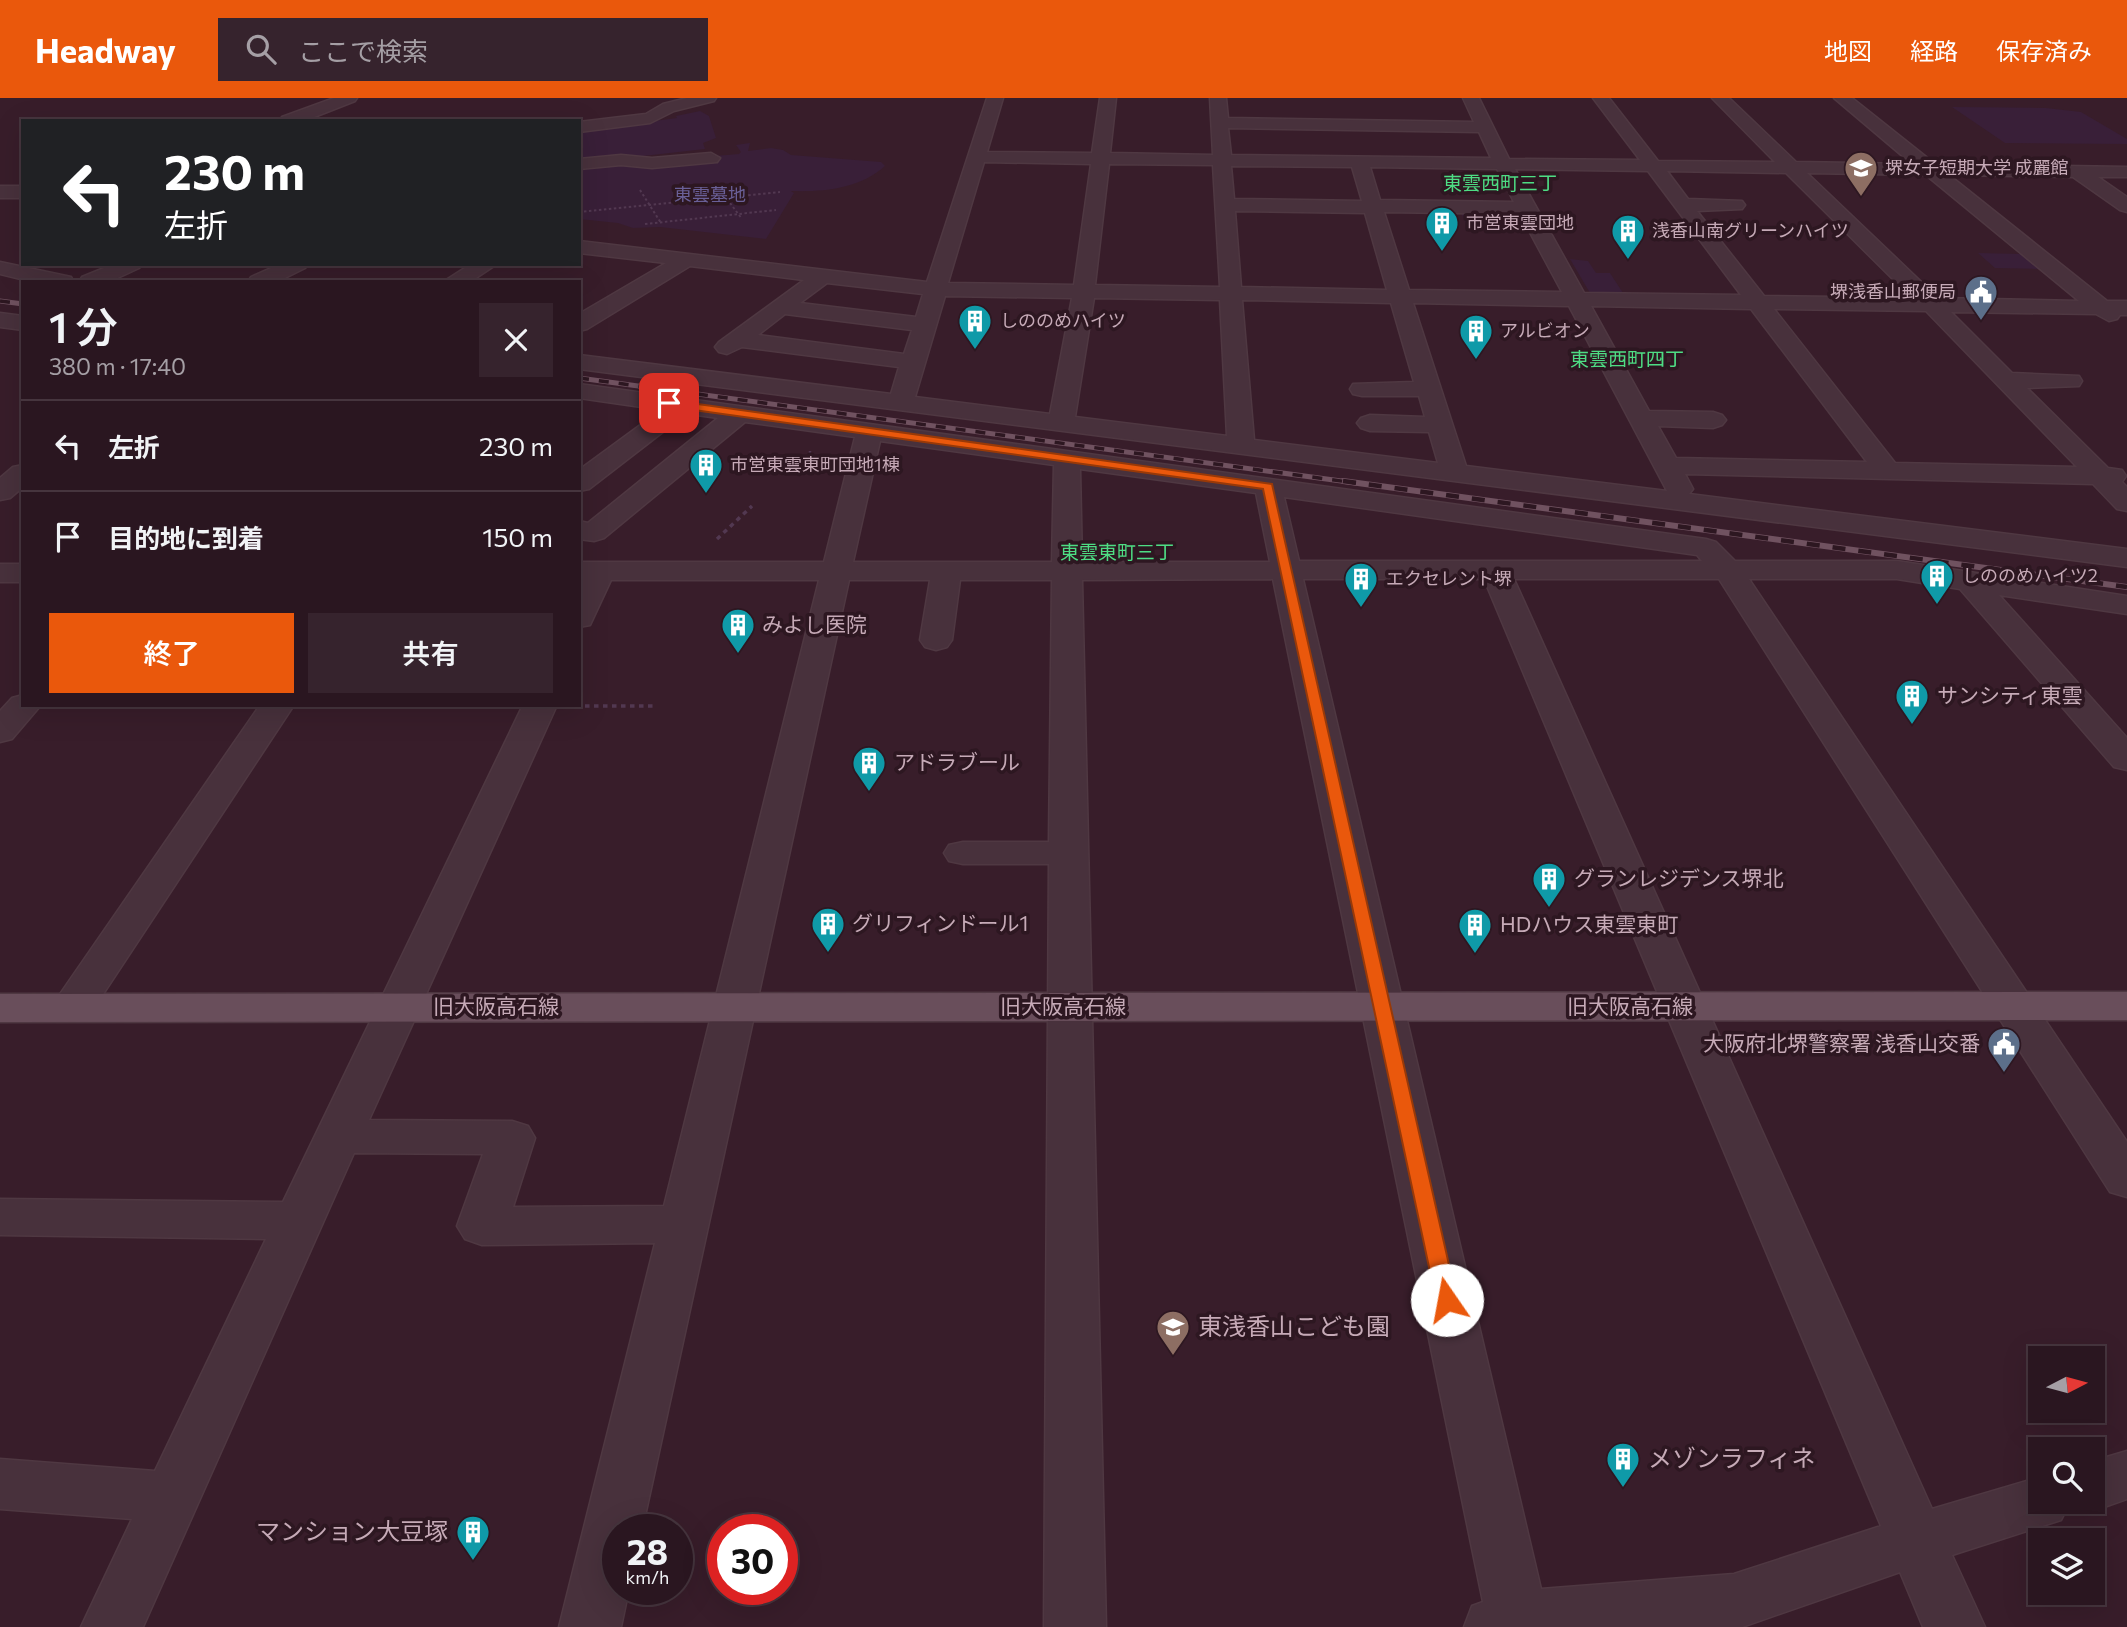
<!DOCTYPE html>
<html lang="ja">
<head>
<meta charset="utf-8">
<style>
  :root { --surface:#2a1620; --page:#36232d; --text:#f1f3f6; --muted:#a59fa5; --line:#46353e; --accent:#ea580c }
  body { margin:0; font-family:Commissioner,"Noto Sans JP",sans-serif; background:var(--page); color:var(--text); height:100vh; display:flex; flex-direction:column; font-size:26px; white-space:nowrap }
  * { box-sizing:border-box; margin:0 }
  p { font-size:23px; color:var(--muted) }
  .icon { flex:none; width:38px; height:38px; fill:none; stroke:currentColor; stroke-width:2; stroke-linecap:round; stroke-linejoin:round }
  .map { position:relative; flex:1; overflow:hidden }
  .sheet { position:absolute; left:21px; top:182px; width:560px; height:427px; display:flex; flex-direction:column; background:var(--surface); border-radius:0px; box-shadow:0 7px 28px #0002,0 0 0 2px var(--line) }
  .sheet>* { flex:none }
  .top-card { position:absolute; left:21px; top:21px; width:560px; height:147px; border-radius:0px; box-shadow:0 7px 28px #0002,0 0 0 2px var(--line); background:#202124; color:#fff; overflow:hidden }
  .needle { width:46px; rotate:84deg }
  .fabs { position:absolute; left:2028px; top:1248px; display:grid; gap:14px }
  .fabs a { display:grid; place-items:center; width:77px; height:77px; border-radius:0px; background:var(--surface); box-shadow:0 7px 28px #0002,0 0 0 2px var(--line); font-size:35px }
  .speed { position:absolute; left:602px; top:1416px; display:flex; gap:14px; font-size:35px; font-weight:700; text-align:center }
  .speed>* { display:grid; place-content:center; width:91px; height:91px; border-radius:50%; background:var(--surface); box-shadow:0 7px 28px #0002,0 0 0 2px var(--line); line-height:1 }
  .speed small { font-size:18px; font-weight:400 }
  .speed .limit { border:10px solid #d22; background:#fff; color:#111 }
  .pin { position:absolute; display:grid; place-items:center; width:60px; height:60px; color:#fff; margin:-30px; border-radius:14px; box-shadow:0 4px 10px #0006 }
  .me { position:absolute; width:77px; margin:-38px; rotate:348deg; stroke-linejoin:round; filter:drop-shadow(0 0 5px #0008) }
  .turn { display:flex; align-items:center; gap:24px; height:147px; padding:0 28px; font-size:32px }
  .turn .icon { width:91px; height:91px; stroke-width:2.5 }
  .turn b { display:block; font-size:49px; line-height:60px }
  .round { display:grid; place-items:center; flex:none; width:74px; height:74px; border-radius:0px; background:var(--page) }
  .head { display:flex; align-items:center; justify-content:space-between; height:119px; padding:0 28px }
  h1 { font-size:42px; font-weight:600; line-height:52px }
  .primary-button { display:flex; gap:14px; margin-top:auto; padding:14px 28px }
  .primary-button a { flex:1; height:80px; border-radius:0px; background:var(--accent); color:#fff; font-size:28px; font-weight:600; line-height:80px; text-align:center }
  .primary-button a+a { background:var(--page); color:var(--text) }
  ul { padding:0; list-style:none }
  li { display:flex; align-items:center; gap:21px; height:91px; padding:0 28px; border-top:2px solid var(--line) }
  li div { flex:1 }
  li b { display:block; font-size:26px }
  li em { font-style:normal }
  header { display:flex; align-items:center; gap:42px; box-sizing:border-box; height:98px; padding:0 35px; background:var(--accent); color:#fff }
  header strong { font-size:33px }
  nav { display:flex; gap:38px; margin-inline-start:auto; font-size:24px }
  .search { width:490px; height:63px; background:var(--page); display:flex; align-items:center; gap:18px; box-sizing:border-box; padding:0 24px; border-radius:0px; color:var(--muted); font-size:26px }
  .map>svg:first-child { display:block }
  .green { fill:#391f38 }
  .lines { fill:none; stroke-linecap:round; stroke-linejoin:round }
  .minor-casing { stroke:#4f3842; stroke-width:3 }
  .major-casing { stroke:#4f3842; stroke-width:3 }
  .path-far2 { stroke:#523851; stroke-width:2; stroke-dasharray:2.5 2.5; stroke-linecap:butt }
  .path-far1 { stroke:#523851; stroke-width:2.5; stroke-dasharray:3.5 3.5; stroke-linecap:butt }
  .path { stroke:#523851; stroke-width:3.5; stroke-dasharray:4.5 4.5; stroke-linecap:butt }
  .minor { fill:#48313c; fill-rule:evenodd }
  .major { fill:#694e5b; fill-rule:evenodd }
  .rail-far1-casing { stroke:#705260; stroke-width:5 }
  .rail-casing { stroke:#705260; stroke-width:6 }
  .rail-far1 { stroke:#2d1721; stroke-width:3.5; stroke-dasharray:10; stroke-linecap:butt }
  .rail { stroke:#2d1721; stroke-width:4.5; stroke-dasharray:13; stroke-linecap:butt }
  .route { fill:#ea580c; stroke:#983908; stroke-width:2 }
  .labels { text-anchor:middle; stroke-width:7; stroke-linejoin:round; paint-order:stroke }
  .far-poi-label { font-size:18px; fill:#c6aab7; stroke:#2d1721; text-anchor:start }
  .far-park-label { font-size:18px; fill:#6a6098; stroke:#2d1721 }
  .far-neighbourhood-label { font-size:19px; fill:#4edd84; stroke:#2d1721 }
  .poi-label { font-size:21px; fill:#c6aab7; stroke:#2d1721; text-anchor:start }
  .street-label { font-size:21px; fill:#c6aab7; stroke:#2d1721 }
  .near-poi-label { font-size:24px; fill:#c6aab7; stroke:#2d1721; text-anchor:start }
</style>
</head>
<body>
<header>
<strong>Headway</strong>
<div class="search"><svg class="icon" aria-label="search" viewBox="0 0 24 24"><circle cx="10" cy="10" r="6"/><path d="M15 15l6 6"/></svg>ここで検索</div>
<nav><a>地図</a><a>経路</a><a>保存済み</a></nav>
</header>
<div class="map">
<svg width="2127" height="1529" viewBox="0 0 2127 1529">
  <rect width="100%" height="100%" fill="#381d2a"/>
  <!-- green -->
  <path class="green" d="M 1952,9 L 2046,10 L 2081,14 L 2127,41 L 2127,46 L 2005,45 Z
    M 700,13 L 709,18 L 716,40 L 703,45 L 705,51 L 634,59 L 654,63 L 739,56 L 741,54 L 736,47 L 750,45 L 748,53 L 771,50 L 783,52 L 791,57 L 881,64 L 885,68 C 859,91 824,94 791,93 L 794,95 L 766,141 L 660,129 L 633,130 L 618,125 L 579,121 L 579,33 L 677,20 L 676,18 Z
    M 1460,112 L 1516,115 L 1524,128 L 1499,128 L 1501,132 L 1468,131 Z
    M 1978,155 L 2022,156 L 2040,171 L 1995,170 Z
    M 1570,161 L 1588,163 L 1596,175 L 1610,175 L 1623,195 L 1590,195 Z"/>
  <g class="lines">
    <defs>
      <path id="minor" d="M 334,0 L 357,0 L 355,3 L 304,23 L 280,23 L 282,19 Z
        M 687,0 L 716,0 L 714,3 L 674,13 L 650,25 L 579,34 L 579,24 L 646,16 L 663,6 Z
        M 987,0 L 1003,0 L 987,54 L 1092,55 L 1100,0 L 1116,0 L 1110,55 L 1213,57 L 1210,0 L 1226,0 L 1228,20 L 1474,24 L 1463,0 L 1479,0 L 1509,61 L 1640,62 L 1593,0 L 1609,0 L 1658,63 L 1775,64 L 1712,0 L 1729,0 L 1796,64 L 1912,66 L 1834,0 L 1852,0 L 1935,66 L 2127,69 L 2127,79 L 2098,79 L 2127,99 L 2127,114 L 2120,112 L 2073,79 L 1949,77 L 2107,203 L 2127,203 L 2127,217 L 2120,217 L 2117,221 L 2109,223 L 2096,216 L 1951,214 L 2012,275 L 2079,278 L 2082,283 L 2079,288 L 2027,290 L 2108,370 L 2122,372 L 2126,378 L 2122,384 L 2127,389 L 2127,413 L 2117,411 L 2093,386 L 1685,376 L 1693,391 L 1689,396 L 2127,451 L 2127,469 L 579,271 L 579,257 L 891,296 L 899,269 L 742,249 L 727,256 L 719,254 L 715,249 L 719,244 L 804,182 L 690,168 L 587,231 L 579,233 L 579,216 L 666,165 L 579,155 L 579,143 L 927,184 ZM 1228,30 L 1479,34 L 1491,60 L 1231,57 ZM 984,64 L 1091,66 L 1074,187 L 948,185 ZM 1109,66 L 1213,67 L 1220,189 L 1095,187 ZM 1231,68 L 1352,69 L 1362,103 L 1234,101 ZM 1370,69 L 1497,71 L 1514,104 L 1380,102 ZM 1515,71 L 1648,73 L 1741,197 L 1584,195 ZM 1667,73 L 1786,75 L 1912,200 L 1764,198 L 1697,113 L 1742,111 L 1745,107 L 1742,103 L 1688,101 ZM 1807,75 L 1926,77 L 2079,203 L 1938,200 ZM 1235,113 L 1365,115 L 1387,192 L 1241,189 ZM 1384,114 L 1520,116 L 1562,194 L 1409,192 ZM 827,185 L 923,196 L 916,219 L 800,205 ZM 945,198 L 1072,200 L 1050,316 L 915,299 ZM 1094,200 L 1220,202 L 1227,338 L 1075,319 ZM 1242,202 L 1391,205 L 1414,284 L 1353,286 L 1350,291 L 1353,296 L 1362,298 L 1419,298 L 1425,319 L 1370,317 L 1361,320 L 1357,325 L 1361,330 L 1370,333 L 1429,334 L 1438,365 L 1254,342 ZM 1413,205 L 1569,208 L 1667,393 L 1466,368 ZM 1591,208 L 1751,211 L 1867,364 L 1676,360 L 1658,328 L 1713,330 L 1722,327 L 1726,322 L 1722,317 L 1713,314 L 1649,313 ZM 1774,211 L 1926,213 L 2077,369 L 1895,365 ZM 785,216 L 912,232 L 904,256 L 758,237 Z
        M 711,55 L 720,60 L 717,64 L 652,70 L 621,67 L 579,71 L 579,61 L 621,57 L 652,60 Z
        M 0,88 L 23,88 L 23,100 L 0,100 Z
        M 0,164 L 71,179 L 74,184 L 33,184 L 0,176 Z
        M 114,166 L 142,166 L 139,170 L 109,184 L 79,184 L 82,179 Z
        M 280,166 L 308,166 L 305,170 L 277,184 L 248,184 L 251,179 Z
        M 471,166 L 497,166 L 470,184 L 443,184 Z
        M 0,215 L 23,218 L 23,232 L 0,229 Z
        M 579,286 L 1706,441 L 1716,444 L 1735,463 L 1897,463 L 2127,498 L 2127,516 L 1999,497 L 2127,640 L 2127,672 L 2114,669 L 1960,491 L 1897,481 L 1749,481 L 2127,1044 L 2127,1099 L 2110,1094 L 1719,481 L 1514,481 L 1932,1411 L 2040,1379 L 2040,1404 L 2070,1404 L 2061,1422 L 1952,1457 L 1985,1529 L 1923,1529 L 1900,1474 L 1742,1529 L 1464,1529 L 1472,1508 L 1483,1504 L 1273,481 L 1082,482 L 1106,1529 L 1044,1529 L 1049,766 L 963,766 L 949,763 L 944,755 L 949,747 L 963,744 L 1049,744 L 1052,482 L 960,482 L 952,542 L 947,549 L 936,552 L 925,549 L 920,542 L 930,482 L 849,482 L 642,1432 L 618,1432 L 618,1491 L 629,1491 L 621,1529 L 559,1529 L 655,1145 L 482,1147 L 465,1141 L 457,1128 L 483,1056 L 354,1055 L 143,1529 L 81,1529 L 132,1421 L 0,1411 L 0,1361 L 155,1373 L 266,1141 L 0,1137 L 0,1101 L 283,1104 L 523,607 L 557,607 L 369,1022 L 512,1023 L 528,1028 L 535,1040 L 513,1109 L 664,1108 L 819,482 L 611,482 L 590,527 L 579,529 L 579,464 L 824,464 L 855,339 L 745,324 L 604,440 L 594,443 L 579,441 L 579,423 L 588,425 L 718,320 L 579,300 ZM 880,343 L 1054,367 L 1052,464 L 853,464 ZM 1080,371 L 1256,395 L 1270,464 L 1082,464 ZM 1284,399 L 1697,457 L 1702,463 L 1299,463 ZM 1303,481 L 1484,481 L 1881,1428 L 1734,1476 L 1541,1491 Z
        M 659,317 L 668,320 L 672,325 L 668,330 L 589,391 L 579,393 L 579,372 L 650,320 Z
        M 23,367 L 23,389 L 10,400 L 0,402 L 0,380 L 13,369 Z
        M 0,466 L 23,466 L 23,484 L 0,484 Z
        M 23,597 L 23,607 L 41,607 L 12,641 L 0,644 L 0,613 L 12,600 Z
        M 260,607 L 294,607 L 88,919 L 73,923 L 58,919 L 52,909 L 58,899 Z
        M 2127,1353 L 2127,1401 L 2093,1413 L 2073,1405 L 2072,1404 L 2093,1404 L 2093,1363 Z"/>
      <path id="major" d="M 2127,894 L 2127,922 L 0,924 L 0,896 Z"/>
    </defs>
    <!-- minor casing -->
    <use href="#minor" class="minor-casing"/>
    <!-- major casing -->
    <use href="#major" class="major-casing"/>
    <!-- path-far2 -->
    <path class="path-far2" d="M 715,85 L 742,121
      M 640,92 L 661,125
      M 579,114 L 780,94
      M 645,126 L 776,112"/>
    <!-- path-far1 -->
    <path class="path-far1" d="M 803,366 L 810,360 L 810,353"/>
    <!-- path -->
    <path class="path" d="M 717,441 L 752,408
      M 576,608 L 654,608"/>
    <!-- minor -->
    <use href="#minor" class="minor"/>
    <!-- major -->
    <use href="#major" class="major"/>
    <defs>
      <path id="rail-far1" d="M 0,203 L 23,206
        M 579,280 L 1356,385"/>
      <path id="rail" d="M 1343,383 L 2127,489"/>
    </defs>
    <!-- rail-far1 casing -->
    <use href="#rail-far1" class="rail-far1-casing"/>
    <!-- rail casing -->
    <use href="#rail" class="rail-casing"/>
    <!-- rail-far1 -->
    <use href="#rail-far1" class="rail-far1"/>
    <!-- rail -->
    <use href="#rail" class="rail"/>
  </g>
  <!-- route -->
  <path class="route" d="M 669,302 L 1272,386 L 1457,1202 L 1454,1208 L 1447,1210 L 1439,1208 L 1436,1202 L 1263,391 L 665,308 L 664,305 Z"/>
  <!-- icons -->
  <defs>
    <symbol id="university-pin" viewBox="-11 -11 22 30"><path d="M0 17L-7.5 6A9.5 9.5 0 1 1 7.5 6Z" fill="#8d6e63" stroke="#2d1721"/><path d="M0-5L7-2L0 1L-7-2ZM-4 1L0 2.5L4 1V4Q0 6-4 4Z" fill="#fff"/></symbol>
    <symbol id="building-pin" viewBox="-11 -11 22 30"><path d="M0 17L-7.5 6A9.5 9.5 0 1 1 7.5 6Z" fill="#0f9aa8" stroke="#2d1721"/><path d="M-4-6H4V6H1V3H-1V6H-4ZM-2.5-4.3h1.7v1.8h-1.7ZM.8-4.3h1.7v1.8H.8ZM-2.5-1h1.7V.8h-1.7ZM.8-1h1.7V.8H.8Z" fill="#fff"/></symbol>
    <symbol id="civic-pin" viewBox="-11 -11 22 30"><path d="M0 17L-7.5 6A9.5 9.5 0 1 1 7.5 6Z" fill="#5c6f8a" stroke="#2d1721"/><path d="M-.6-6.5H3V-4.5H.6V-3L4-1V1h2V6H-6V1h2V-1L-.6-3ZM-1.2 2.5V6h2.4V2.5Z" fill="#fff"/></symbol>
    <symbol id="school-pin" viewBox="-11 -11 22 30"><path d="M0 17L-7.5 6A9.5 9.5 0 1 1 7.5 6Z" fill="#8d6e63" stroke="#2d1721"/><path d="M0-5L7-2L0 1L-7-2ZM-4 1L0 2.5L4 1V4Q0 6-4 4Z" fill="#fff"/></symbol>
  </defs>
  <g fill-rule="evenodd">
    <use href="#university-pin" x="1842" y="51" width="38" height="52"/>
    <use href="#building-pin" x="1423" y="106" width="38" height="52"/>
    <use href="#building-pin" x="1609" y="114" width="38" height="52"/>
    <use href="#civic-pin" x="1962" y="175" width="38" height="52"/>
    <use href="#building-pin" x="956" y="204" width="38" height="52"/>
    <use href="#building-pin" x="1457" y="214" width="38" height="52"/>
    <use href="#building-pin" x="687" y="348" width="38" height="52"/>
    <use href="#building-pin" x="1918" y="459" width="38" height="52"/>
    <use href="#building-pin" x="1342" y="462" width="38" height="52"/>
    <use href="#building-pin" x="719" y="508" width="38" height="52"/>
    <use href="#building-pin" x="1893" y="579" width="38" height="52"/>
    <use href="#building-pin" x="850" y="646" width="38" height="52"/>
    <use href="#building-pin" x="1530" y="762" width="38" height="52"/>
    <use href="#building-pin" x="809" y="807" width="38" height="52"/>
    <use href="#building-pin" x="1456" y="808" width="38" height="52"/>
    <use href="#civic-pin" x="1985" y="927" width="38" height="52"/>
    <use href="#school-pin" x="1154" y="1210" width="38" height="52"/>
    <use href="#building-pin" x="1604" y="1342" width="38" height="52"/>
    <use href="#building-pin" x="454" y="1415" width="38" height="52"/>
  </g>
  <g class="labels">
    <!-- far-poi labels -->
    <g class="far-poi-label">
      <text x="1885" y="76">堺女子短期大学 成麗館</text>
      <text x="1466" y="131">市営東雲団地</text>
      <text x="1652" y="139">浅香山南グリーンハイツ</text>
      <text x="1956" y="200" text-anchor="end">堺浅香山郵便局</text>
      <text x="1000" y="229">しののめハイツ</text>
      <text x="1500" y="239">アルビオン</text>
      <text x="730" y="373">市営東雲東町団地1棟</text>
      <text x="1962" y="484">しののめハイツ2</text>
      <text x="1386" y="487">エクセレント堺</text>
    </g>
    <!-- far-park labels -->
    <g class="far-park-label">
      <text x="710" y="103">東雲墓地</text>
    </g>
    <!-- far-neighbourhood labels -->
    <g class="far-neighbourhood-label">
      <text x="1500" y="92">東雲西町三丁</text>
      <text x="1627" y="268">東雲西町四丁</text>
      <text x="1117" y="461">東雲東町三丁</text>
    </g>
    <!-- poi labels -->
    <g class="poi-label">
      <text x="762" y="534">みよし医院</text>
      <text x="1937" y="605">サンシティ東雲</text>
      <text x="894" y="672">アドラブール</text>
      <text x="1574" y="788">グランレジデンス堺北</text>
      <text x="852" y="833">グリフィンドール1</text>
      <text x="1500" y="834">HDハウス東雲東町</text>
      <text x="1980" y="953" text-anchor="end">大阪府北堺警察署 浅香山交番</text>
    </g>
    <!-- street labels -->
    <g class="street-label">
      <text x="496" y="916">旧大阪高石線</text>
      <text x="1063" y="916">旧大阪高石線</text>
      <text x="1630" y="916">旧大阪高石線</text>
    </g>
    <!-- near-poi labels -->
    <g class="near-poi-label">
      <text x="1198" y="1237">東浅香山こども園</text>
      <text x="1648" y="1369">メゾンラフィネ</text>
      <text x="448" y="1442" text-anchor="end">マンション大豆塚</text>
    </g>
  </g>
</svg>
<div class="fabs">
<a><svg class="needle" viewBox="-14 -14 28 28"><path d="M0-13l5 13h-10z" fill="#e53935"/><path d="M0 13l5-13h-10z" fill="#a59fa5"/></svg></a>
<a><svg class="icon" aria-label="search" viewBox="0 0 24 24"><circle cx="10" cy="10" r="6"/><path d="M15 15l6 6"/></svg></a>
<a><svg class="icon" aria-label="layers" viewBox="0 0 24 24"><path d="M12 4l9 5-9 5-9-5zM3 14l9 5 9-5"/></svg></a>
</div>
<div class="speed"><div>28<small>km/h</small></div><div class="limit">30</div></div>
<div class="pin" style="left:669px;top:305px;background:#d93025"><svg class="icon" aria-label="arrive" viewBox="0 0 24 24"><path d="M6 21V4h12l-3 4 3 4H6"/></svg></div>
<svg class="me" style="left:1447px;top:1202px" viewBox="-20 -20 40 40"><circle r="19" fill="#fff"/><path d="M0-13L10 11 0 6-10 11z" fill="#ea580c"/></svg>
<div class="top-card">
<div class="turn"><svg class="icon" aria-label="left" viewBox="0 0 24 24"><path d="M17 20v-9H6M10 6l-5 5 5 5"/></svg><div><b>230 m</b>左折</div></div>
</div>
<section class="sheet">
<div class="head"><div><h1>1 分</h1><p>380 m · 17:40</p></div><a class="round"><svg class="icon" aria-label="close" viewBox="0 0 24 24"><path d="M6 6l12 12M18 6L6 18"/></svg></a></div>
<ul>
<li><svg class="icon" aria-label="left" viewBox="0 0 24 24"><path d="M17 20v-9H6M10 6l-5 5 5 5"/></svg><div><b>左折</b></div><em>230 m</em></li>
<li><svg class="icon" aria-label="arrive" viewBox="0 0 24 24"><path d="M6 21V4h12l-3 4 3 4H6"/></svg><div><b>目的地に到着</b></div><em>150 m</em></li>
</ul>
<div class="primary-button"><a>終了</a><a>共有</a></div>
</section>
</div>
</body>
</html>
